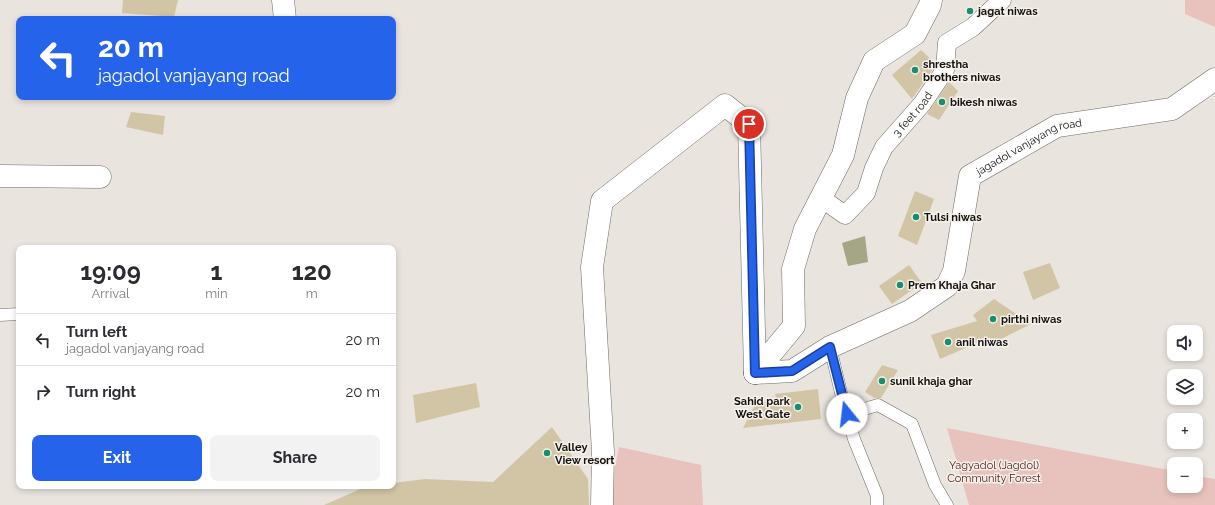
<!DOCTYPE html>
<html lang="en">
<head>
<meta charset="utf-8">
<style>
  :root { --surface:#fff; --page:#f2f2f3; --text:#2b2b33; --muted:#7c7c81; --line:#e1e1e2; --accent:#2563eb }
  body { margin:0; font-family:Raleway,sans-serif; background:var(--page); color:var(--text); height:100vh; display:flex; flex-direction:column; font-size:15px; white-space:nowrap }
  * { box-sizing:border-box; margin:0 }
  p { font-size:13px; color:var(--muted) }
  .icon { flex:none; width:22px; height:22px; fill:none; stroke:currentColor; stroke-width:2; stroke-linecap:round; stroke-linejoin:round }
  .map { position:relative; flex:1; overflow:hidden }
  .details { position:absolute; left:16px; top:245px; width:380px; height:244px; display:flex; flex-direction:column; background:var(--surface); border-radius:8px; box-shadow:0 2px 6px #0003 }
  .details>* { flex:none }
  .banner { position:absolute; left:16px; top:16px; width:380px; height:84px; border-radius:8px; box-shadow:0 2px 6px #0003; background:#2563eb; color:#fff; overflow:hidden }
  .tools { position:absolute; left:1167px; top:325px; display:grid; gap:8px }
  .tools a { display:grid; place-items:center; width:36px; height:36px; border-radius:8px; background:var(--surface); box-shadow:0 2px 6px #0003; font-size:20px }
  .pin { position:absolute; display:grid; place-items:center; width:34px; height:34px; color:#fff; margin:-17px; border:2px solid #fff; border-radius:50%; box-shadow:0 1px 4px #0007 }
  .me { position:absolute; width:44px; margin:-22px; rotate:344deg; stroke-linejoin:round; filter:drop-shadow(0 0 3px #0008) }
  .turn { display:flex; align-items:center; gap:14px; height:84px; padding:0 16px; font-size:18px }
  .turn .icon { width:52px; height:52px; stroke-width:2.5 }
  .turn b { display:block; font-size:28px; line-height:34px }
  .eta { display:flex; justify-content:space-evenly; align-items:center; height:68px; text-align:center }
  .eta b { font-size:24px; font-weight:700; line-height:28px }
  .action { display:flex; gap:8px; margin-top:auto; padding:8px 16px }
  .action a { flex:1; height:46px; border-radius:8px; background:var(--accent); color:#fff; font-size:16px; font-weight:700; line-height:46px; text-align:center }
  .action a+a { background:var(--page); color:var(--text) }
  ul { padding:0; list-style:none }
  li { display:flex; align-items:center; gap:12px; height:52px; padding:0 16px; border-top:1px solid var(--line) }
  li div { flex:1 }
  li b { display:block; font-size:15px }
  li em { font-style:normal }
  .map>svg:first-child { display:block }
  .green { fill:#e8c3be }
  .water { fill:#a5a685 }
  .building { fill:#d2c5a5 }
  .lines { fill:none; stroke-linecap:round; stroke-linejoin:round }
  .service-casing { stroke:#6f6a65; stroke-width:13 }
  .pedestrian-casing { stroke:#6f6a65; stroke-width:19 }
  .minor-casing { stroke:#6f6a65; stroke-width:23 }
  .tertiary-casing { stroke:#6f6a65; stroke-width:23 }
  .service { stroke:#fff; stroke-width:12 }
  .pedestrian { stroke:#fff; stroke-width:18 }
  .minor { stroke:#fff; stroke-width:22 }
  .tertiary { stroke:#fff; stroke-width:22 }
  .route-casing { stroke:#184099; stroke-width:10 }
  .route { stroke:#2563eb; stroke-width:7 }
  .poi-dot { fill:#188e70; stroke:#f6f1eb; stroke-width:1.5 }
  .labels { text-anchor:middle; stroke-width:3; stroke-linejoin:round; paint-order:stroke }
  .poi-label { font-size:11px; font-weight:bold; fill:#13110f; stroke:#f6f1eb; text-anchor:start }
  .street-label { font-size:11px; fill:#13110f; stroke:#f6f1eb }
  .park-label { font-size:11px; fill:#4d1b16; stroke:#f6f1eb }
</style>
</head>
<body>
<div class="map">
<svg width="1215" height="505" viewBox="0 0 1215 505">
  <rect width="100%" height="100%" fill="#e9e4de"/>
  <!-- green -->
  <path class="green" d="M 1185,0 L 1215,0 L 1215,27 L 1185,14 Z
    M 947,428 L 1174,471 L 1174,486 L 1196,486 L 1196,476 L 1215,479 L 1215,505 L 969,505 Z
    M 619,447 L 701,465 L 703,505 L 608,505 Z"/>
  <!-- water -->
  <path class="water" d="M 865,236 L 868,262 L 848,266 L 842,243 Z"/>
  <!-- building -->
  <path class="building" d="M 123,0 L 178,0 L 174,17 L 122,13 Z
    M 921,50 L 935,63 L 935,66 L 912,99 L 892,75 Z
    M 949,82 L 958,91 L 939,120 L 927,114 Z
    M 131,112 L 165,116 L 163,135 L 126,127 Z
    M 915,191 L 934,199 L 917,245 L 898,236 Z
    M 1050,263 L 1060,288 L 1033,300 L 1023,272 Z
    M 909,265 L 922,283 L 892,304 L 879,286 Z
    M 994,299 L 1031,324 L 993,343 L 989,338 L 940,359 L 931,335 L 977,321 L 973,315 Z
    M 882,365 L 898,370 L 881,398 L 874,398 L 865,392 Z
    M 476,383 L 480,407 L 416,423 L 413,395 Z
    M 818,389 L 821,419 L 743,428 L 756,403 L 776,399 L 775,394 Z
    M 552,427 L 588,479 L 589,505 L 324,505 L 365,487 L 393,486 L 393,483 L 425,479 L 493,482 Z"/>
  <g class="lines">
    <defs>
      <path id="service" d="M 0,315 L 19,314
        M 830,347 L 843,401 L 854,439 L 877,496 L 877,505
        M 847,414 L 878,405 L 912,424 L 935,485 L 947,505"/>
      <g id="pedestrian">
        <path id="s1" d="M 821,198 L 845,215 L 866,193 L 874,168 L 884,147 L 922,104 L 945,70 L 947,43 L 973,27 L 1002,0"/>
      </g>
      <g id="minor">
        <path d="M 283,0 L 285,19"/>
        <path d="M 0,176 L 100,177"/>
        <path id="s2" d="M 755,373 L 792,371 L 830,347 L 910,311 L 947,286 L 954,271 L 970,176 L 1057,126 L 1172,109 L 1215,79"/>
        <path d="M 755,373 L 794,326 L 793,269 L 805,229 L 843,155 L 857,98 L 874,61 L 915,34 L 930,5 L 931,0"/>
      </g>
      <path id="tertiary" d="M 602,505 L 603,452 L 592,267 L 602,201 L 725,105 L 749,124 L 755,373"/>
    </defs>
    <!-- service casing -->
    <use href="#service" class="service-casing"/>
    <!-- pedestrian casing -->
    <use href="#pedestrian" class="pedestrian-casing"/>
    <!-- minor casing -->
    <use href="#minor" class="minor-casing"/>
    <!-- tertiary casing -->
    <use href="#tertiary" class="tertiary-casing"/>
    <!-- service -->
    <use href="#service" class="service"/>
    <!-- pedestrian -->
    <use href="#pedestrian" class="pedestrian"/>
    <!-- minor -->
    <use href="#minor" class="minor"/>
    <!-- tertiary -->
    <use href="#tertiary" class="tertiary"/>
  </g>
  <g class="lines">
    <defs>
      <path id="route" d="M 749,124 L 755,373 L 792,371 L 830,347 L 847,414"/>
    </defs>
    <!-- route casing -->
    <use href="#route" class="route-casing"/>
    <!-- route -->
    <use href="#route" class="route"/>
  </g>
  <!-- markers -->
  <g class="poi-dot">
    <circle cx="970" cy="11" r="4"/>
    <circle cx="915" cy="70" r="4"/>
    <circle cx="942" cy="102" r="4"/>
    <circle cx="916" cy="217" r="4"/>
    <circle cx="900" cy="285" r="4"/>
    <circle cx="993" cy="319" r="4"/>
    <circle cx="948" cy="342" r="4"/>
    <circle cx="882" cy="381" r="4"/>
    <circle cx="798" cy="407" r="4"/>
    <circle cx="547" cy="453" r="4"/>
  </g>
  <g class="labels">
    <!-- poi labels -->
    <g class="poi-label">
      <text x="978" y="15">jagat niwas</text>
      <text x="923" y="68">shrestha<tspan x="923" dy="13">brothers niwas</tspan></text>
      <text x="950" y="106">bikesh niwas</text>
      <text x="924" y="221">Tulsi niwas</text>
      <text x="908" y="289">Prem Khaja Ghar</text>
      <text x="1001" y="323">pirthi niwas</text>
      <text x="956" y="346">anil niwas</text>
      <text x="890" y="385">sunil khaja ghar</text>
      <text x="790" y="405" text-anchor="end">Sahid park<tspan x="790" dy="13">West Gate</tspan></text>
      <text x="555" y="451">Valley<tspan x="555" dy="13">View resort</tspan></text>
    </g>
    <!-- street labels -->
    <g class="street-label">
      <text dy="4" stroke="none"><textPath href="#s1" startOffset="153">3 feet road</textPath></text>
      <text dy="4" stroke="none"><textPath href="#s2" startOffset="394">jagadol vanjayang road</textPath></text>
    </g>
    <!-- park labels -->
    <g class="park-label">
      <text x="994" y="469">Yagyadol (Jagdol)<tspan x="994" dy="13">Community Forest</tspan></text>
    </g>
  </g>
</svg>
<div class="tools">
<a><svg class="icon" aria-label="sound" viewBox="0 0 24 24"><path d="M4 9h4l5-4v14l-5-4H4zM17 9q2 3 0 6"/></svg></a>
<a><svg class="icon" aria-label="layers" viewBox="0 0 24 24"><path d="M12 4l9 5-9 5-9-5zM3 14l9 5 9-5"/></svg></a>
<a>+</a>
<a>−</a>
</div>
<div class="pin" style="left:749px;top:124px;background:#d93025"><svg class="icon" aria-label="arrive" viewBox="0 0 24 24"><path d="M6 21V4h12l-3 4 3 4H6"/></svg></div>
<svg class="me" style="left:847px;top:414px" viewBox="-20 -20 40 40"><circle r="19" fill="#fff"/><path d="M0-13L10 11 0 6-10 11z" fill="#2563eb"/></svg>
<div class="banner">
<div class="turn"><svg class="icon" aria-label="left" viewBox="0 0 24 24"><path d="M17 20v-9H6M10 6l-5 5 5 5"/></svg><div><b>20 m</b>jagadol vanjayang road</div></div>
</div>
<section class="details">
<div class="eta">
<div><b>19:09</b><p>Arrival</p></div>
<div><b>1</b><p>min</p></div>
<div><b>120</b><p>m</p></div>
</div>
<ul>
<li><svg class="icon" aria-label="left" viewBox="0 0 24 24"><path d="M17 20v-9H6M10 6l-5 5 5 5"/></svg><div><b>Turn left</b><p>jagadol vanjayang road</p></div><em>20 m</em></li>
<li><svg class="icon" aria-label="right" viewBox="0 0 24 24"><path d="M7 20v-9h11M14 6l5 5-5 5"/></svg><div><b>Turn right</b></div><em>20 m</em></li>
</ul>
<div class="action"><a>Exit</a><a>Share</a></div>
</section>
</div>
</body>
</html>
